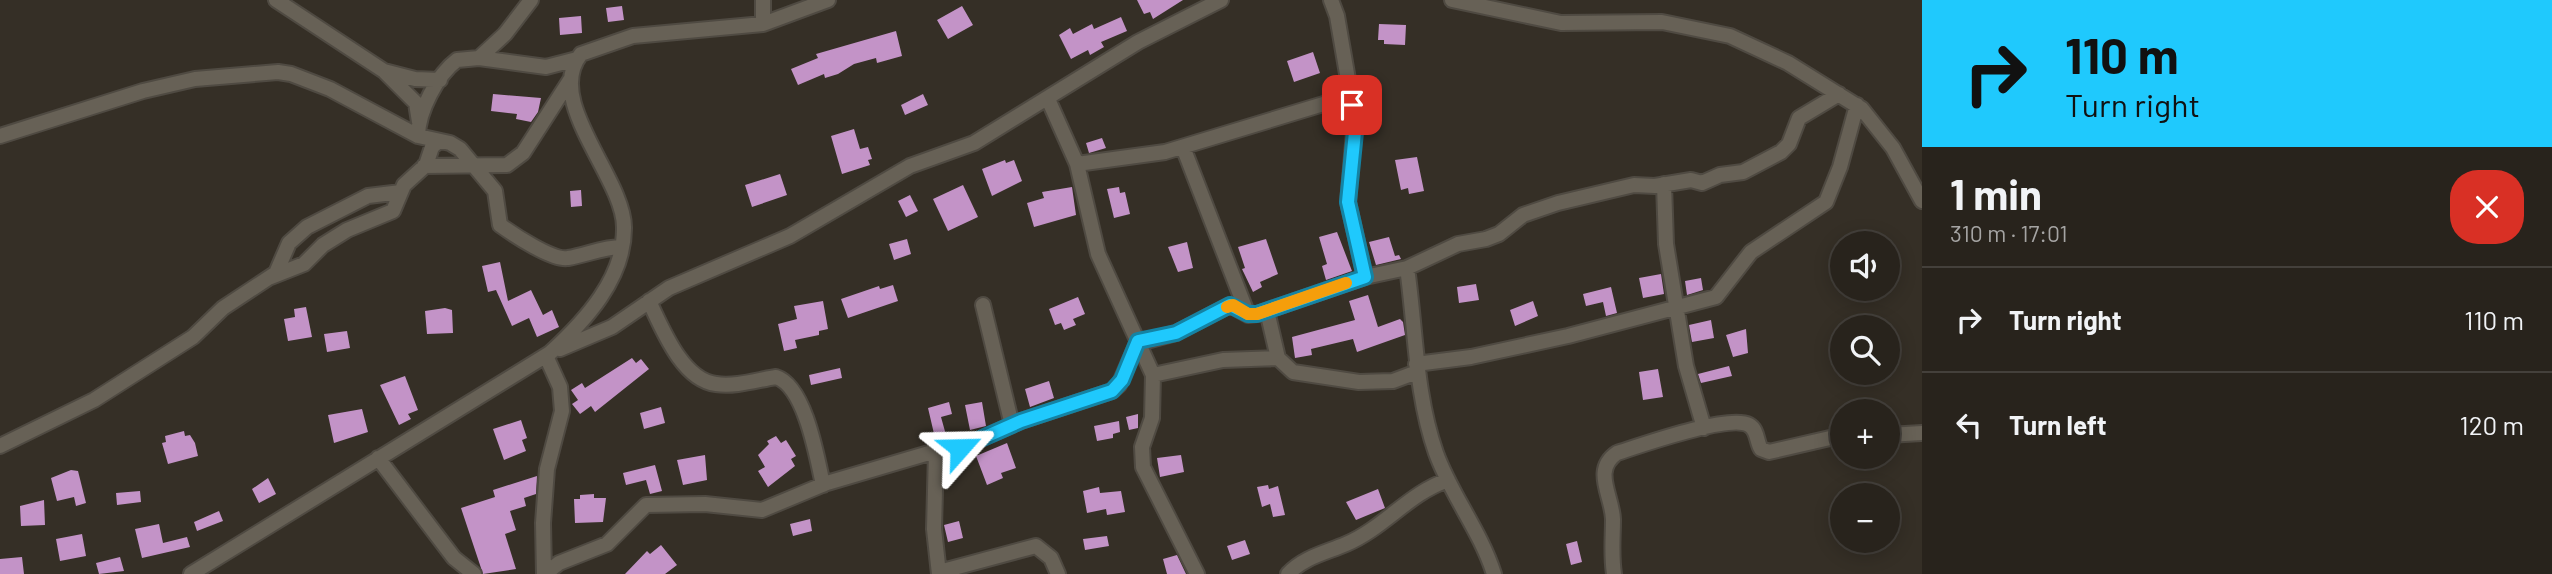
<!DOCTYPE html>
<html lang="en">
<head>
<meta charset="utf-8">
<style>
  :root { --surface:#28231c; --page:#302b25; --text:#f1f3f6; --muted:#a5a4a3; --line:#44403b }
  body { margin:0; font-family:Barlow,sans-serif; background:var(--page); color:var(--text); height:100vh; display:flex; flex-direction:column; font-size:26px; white-space:nowrap }
  * { box-sizing:border-box; margin:0 }
  p { font-size:23px; color:var(--muted) }
  .icon { flex:none; width:38px; height:38px; fill:none; stroke:currentColor; stroke-width:2; stroke-linecap:round; stroke-linejoin:round }
  .map { position:relative; flex:1; overflow:hidden }
  .details { display:flex; flex-direction:column; background:var(--surface); width:630px }
  .details>* { flex:none }
  .banner { background:#1fc9fd; color:#111; overflow:hidden }
  .controls { position:absolute; left:1830px; top:231px; display:grid; gap:14px }
  .controls a { display:grid; place-items:center; width:70px; height:70px; border-radius:50%; background:var(--surface); box-shadow:0 4px 18px #0003,0 0 0 2px var(--line); font-size:35px }
  .pin { position:absolute; display:grid; place-items:center; width:60px; height:60px; color:#fff; margin:-30px; border-radius:14px; box-shadow:0 4px 10px #0006 }
  .me { position:absolute; width:77px; margin:-38px; rotate:65deg; stroke-linejoin:round; filter:drop-shadow(0 0 5px #0008) }
  .turn { display:flex; align-items:center; gap:24px; height:147px; padding:0 28px; font-size:32px }
  .turn .icon { width:91px; height:91px; stroke-width:2.5 }
  .turn b { display:block; font-size:49px; line-height:60px }
  .round { display:grid; place-items:center; flex:none; width:74px; height:74px; border-radius:28px; background:var(--page) }
  .summary { display:flex; align-items:center; justify-content:space-between; height:119px; padding:0 28px }
  h1 { font-size:42px; font-weight:700; line-height:52px }
  ul { padding:0; list-style:none }
  li { display:flex; align-items:center; gap:21px; height:105px; padding:0 28px; border-top:2px solid var(--line) }
  li div { flex:1 }
  li b { display:block; font-size:26px }
  li em { font-style:normal }
  main { display:flex; flex:1; min-height:0 }
  .map>svg:first-child { display:block }
  .building { fill:#c393c7 }
  .lines { fill:none; stroke-linecap:round; stroke-linejoin:round }
  .minor-casing { stroke:#4f4a42; stroke-width:18 }
  .minor { stroke:#676156; stroke-width:14 }
  .route-casing { stroke:#1483a4; stroke-width:18 }
  .route { stroke:#1fc9fd; stroke-width:12 }
  .slow { stroke:#f59e0b; stroke-width:12 }
</style>
</head>
<body>
<main>
<div class="map">
<svg width="1922" height="574" viewBox="0 0 1922 574">
  <rect width="100%" height="100%" fill="#352f26"/>
  <!-- building -->
  <path class="building" d="M 1137,0 L 1183,0 L 1153,19 L 1150,12 L 1144,14 Z
    M 622,6 L 624,20 L 608,22 L 606,8 Z
    M 962,6 L 973,25 L 948,39 L 937,20 Z
    M 581,16 L 582,33 L 560,35 L 559,18 Z
    M 1121,17 L 1127,31 L 1101,42 L 1104,47 L 1090,55 L 1088,50 L 1071,59 L 1059,35 L 1070,28 L 1073,34 L 1092,24 L 1094,29 Z
    M 1379,24 L 1406,25 L 1405,45 L 1384,44 L 1384,40 L 1378,40 Z
    M 896,31 L 902,56 L 877,63 L 876,58 L 854,64 L 838,74 L 825,78 L 824,74 L 798,85 L 791,69 L 818,58 L 816,54 Z
    M 1313,52 L 1320,73 L 1294,82 L 1287,61 Z
    M 493,94 L 541,98 L 538,112 L 531,122 L 516,119 L 517,114 L 491,111 Z
    M 923,94 L 928,105 L 905,115 L 901,105 Z
    M 854,129 L 860,149 L 868,147 L 872,159 L 868,160 L 870,165 L 842,174 L 831,136 Z
    M 1102,138 L 1106,148 L 1089,153 L 1086,143 Z
    M 1417,157 L 1424,191 L 1409,194 L 1408,188 L 1401,190 L 1395,160 Z
    M 1005,160 L 1006,163 L 1014,160 L 1022,181 L 992,196 L 982,169 Z
    M 780,174 L 787,195 L 752,207 L 745,185 Z
    M 963,185 L 978,217 L 948,231 L 933,199 Z
    M 1072,187 L 1076,215 L 1034,227 L 1027,203 L 1044,198 L 1042,192 Z
    M 1119,187 L 1120,193 L 1125,192 L 1130,214 L 1114,218 L 1107,189 Z
    M 581,190 L 582,206 L 571,207 L 570,191 Z
    M 910,195 L 918,211 L 906,217 L 898,201 Z
    M 1337,232 L 1352,271 L 1326,280 L 1322,266 L 1327,264 L 1319,237 Z
    M 1389,237 L 1395,256 L 1399,255 L 1401,259 L 1376,265 L 1369,242 Z
    M 907,239 L 911,254 L 894,260 L 889,244 Z
    M 1266,239 L 1278,274 L 1260,282 L 1262,287 L 1253,292 L 1242,269 L 1245,268 L 1238,247 Z
    M 1187,242 L 1193,268 L 1178,272 L 1168,247 Z
    M 500,262 L 508,301 L 531,290 L 543,315 L 552,310 L 559,327 L 537,337 L 529,318 L 512,326 L 496,290 L 488,292 L 482,266 Z
    M 1661,274 L 1664,294 L 1643,298 L 1639,278 Z
    M 1701,278 L 1703,290 L 1687,295 L 1685,281 Z
    M 1476,284 L 1479,300 L 1459,303 L 1457,287 Z
    M 893,285 L 898,301 L 848,318 L 841,299 L 879,286 L 880,289 Z
    M 1611,287 L 1617,313 L 1606,316 L 1603,302 L 1586,306 L 1583,294 Z
    M 1368,295 L 1378,327 L 1400,319 L 1403,322 L 1405,335 L 1357,352 L 1353,339 L 1311,349 L 1312,355 L 1295,358 L 1292,337 L 1355,320 L 1349,301 Z
    M 1078,297 L 1085,314 L 1073,319 L 1076,325 L 1064,330 L 1061,323 L 1055,325 L 1049,309 Z
    M 823,301 L 828,329 L 819,331 L 819,335 L 795,340 L 797,348 L 784,351 L 778,324 L 797,319 L 794,306 Z
    M 1533,301 L 1538,316 L 1515,326 L 1510,310 Z
    M 306,307 L 312,337 L 288,341 L 284,319 L 295,317 L 294,309 Z
    M 445,308 L 452,310 L 453,333 L 427,334 L 425,311 Z
    M 1711,320 L 1714,338 L 1692,342 L 1689,325 Z
    M 1746,329 L 1748,353 L 1733,357 L 1726,335 Z
    M 347,331 L 350,348 L 327,352 L 324,334 Z
    M 632,358 L 636,363 L 641,359 L 649,369 L 595,412 L 591,406 L 580,414 L 572,404 L 578,400 L 571,390 L 582,383 L 585,388 Z
    M 1729,366 L 1732,376 L 1701,383 L 1698,374 Z
    M 840,368 L 842,378 L 811,385 L 809,375 Z
    M 1658,369 L 1663,397 L 1643,400 L 1639,372 Z
    M 405,376 L 418,410 L 408,414 L 411,419 L 399,425 L 380,385 Z
    M 1049,381 L 1054,398 L 1030,407 L 1025,389 Z
    M 949,402 L 952,414 L 941,417 L 946,435 L 935,438 L 928,408 Z
    M 982,402 L 986,426 L 970,430 L 965,405 Z
    M 661,407 L 665,423 L 644,429 L 640,413 Z
    M 362,409 L 368,432 L 334,443 L 328,415 Z
    M 1138,414 L 1138,428 L 1129,430 L 1126,417 Z
    M 521,420 L 527,438 L 522,440 L 526,451 L 504,460 L 493,429 Z
    M 1119,421 L 1120,432 L 1113,434 L 1113,438 L 1097,441 L 1094,426 Z
    M 184,431 L 185,436 L 190,435 L 195,443 L 198,456 L 168,464 L 162,443 L 166,442 L 165,436 Z
    M 776,436 L 781,443 L 786,440 L 796,456 L 791,459 L 795,466 L 768,487 L 758,471 L 765,467 L 758,455 L 769,444 L 767,441 Z
    M 1007,443 L 1016,468 L 1001,473 L 1003,478 L 987,485 L 976,456 Z
    M 705,455 L 707,480 L 683,485 L 677,460 Z
    M 1181,455 L 1184,472 L 1160,477 L 1157,458 Z
    M 655,465 L 662,491 L 650,494 L 646,480 L 626,485 L 623,473 Z
    M 71,470 L 78,471 L 86,503 L 76,506 L 74,497 L 57,501 L 51,478 Z
    M 537,476 L 536,494 L 524,498 L 526,506 L 510,511 L 516,530 L 505,534 L 516,569 L 483,574 L 461,508 L 495,497 L 493,490 Z
    M 268,478 L 276,494 L 259,503 L 252,489 Z
    M 1268,485 L 1269,489 L 1278,486 L 1285,515 L 1273,517 L 1270,504 L 1262,507 L 1257,487 Z
    M 1099,487 L 1100,493 L 1121,491 L 1125,512 L 1107,515 L 1106,509 L 1087,513 L 1083,491 Z
    M 1378,489 L 1385,508 L 1356,520 L 1346,502 Z
    M 140,491 L 141,502 L 117,505 L 116,493 Z
    M 594,494 L 594,498 L 606,498 L 603,522 L 575,523 L 574,499 L 580,499 L 580,495 Z
    M 44,500 L 45,525 L 21,526 L 20,506 Z
    M 219,511 L 223,521 L 197,531 L 194,522 Z
    M 810,519 L 812,531 L 793,536 L 790,524 Z
    M 959,521 L 963,538 L 948,542 L 944,525 Z
    M 159,524 L 163,543 L 187,537 L 190,547 L 142,558 L 135,529 Z
    M 82,534 L 86,556 L 60,561 L 56,539 Z
    M 1107,536 L 1109,546 L 1085,550 L 1083,539 Z
    M 1245,540 L 1250,554 L 1232,560 L 1227,546 Z
    M 1577,541 L 1582,562 L 1571,565 L 1566,544 Z
    M 661,545 L 677,565 L 665,574 L 625,574 L 647,551 L 650,554 Z
    M 1177,555 L 1186,574 L 1167,574 L 1163,559 Z
    M 22,557 L 24,574 L 0,574 L 0,559 Z
    M 120,557 L 124,571 L 99,574 L 96,563 Z"/>
  <g class="lines">
    <defs>
      <path id="minor" d="M 276,0 L 384,71 L 415,79 L 440,80
        M 1331,0 L 1337,16 L 1355,120 L 1348,202 L 1365,277
        M 1452,0 L 1561,23 L 1662,22 L 1730,36 L 1788,63 L 1862,109 L 1893,148 L 1922,201
        M 763,24 L 763,0
        M 479,58 L 505,34 L 531,0
        M 385,72 L 416,103 L 419,122
        M 1048,99 L 1077,164 L 1098,254 L 1153,375 L 1152,418 L 1142,447 L 1143,467 L 1197,574
        M 0,136 L 143,91 L 195,79 L 278,72 L 291,74 L 330,89 L 418,136 L 450,143 L 460,149 L 495,191 L 500,225 C 514,235 553,261 568,258 C 587,255 602,247 622,247
        M 418,136 C 418,112 437,75 457,60 L 479,58 L 546,67 L 577,59
        M 1183,147 L 1248,315
        M 1077,164 L 1165,152 L 1330,102 L 1343,104 L 1353,110
        M 424,166 L 507,165 L 523,153 L 570,80
        M 1664,184 L 1666,244 L 1686,366 L 1704,428
        M 1407,268 C 1416,330 1415,393 1436,453 C 1451,495 1480,530 1494,574
        M 271,277 L 304,264 L 323,245 L 347,230 L 393,211 L 404,185 L 426,165 L 432,147 L 439,141
        M 649,301 C 662,328 682,380 716,384 C 735,387 757,380 776,377 C 805,386 817,457 823,485
        M 983,305 L 1012,425
        M 1267,311 L 1278,358 L 1293,372 L 1359,382 L 1393,381 L 1417,372
        M 1139,343 L 1176,333 L 1230,305 L 1248,315 L 1257,314 L 1365,277 L 1407,268 L 1458,244 L 1486,239 L 1499,234 L 1523,215 L 1558,203 L 1634,185 L 1655,186 L 1691,180 L 1702,183 L 1720,175 L 1743,172 L 1781,152 L 1789,144 L 1799,118 L 1839,94
        M 560,349 L 612,327 L 669,288 L 790,236 L 910,166 L 974,143 L 1138,42 L 1221,0
        M 1416,364 L 1471,357 L 1568,336 L 1716,297 L 1751,252 L 1826,202 L 1840,167 L 1857,105
        M 1153,375 L 1223,360 L 1278,358
        M 1888,435 L 1922,433
        M 0,446 L 94,400 L 193,337 L 223,308 L 276,273 L 289,243 L 307,227 L 368,196 L 401,192
        M 936,452 L 934,529 L 939,574
        M 378,458 L 454,558 L 474,574
        M 939,572 L 1036,546 L 1051,558 L 1058,574
        M 191,574 L 550,353 C 585,321 625,278 624,227 C 624,178 543,100 581,54 L 633,36 L 763,24 L 828,0
        M 544,574 L 543,523 L 547,469 L 562,411 L 560,387 L 546,356
        M 545,574 L 559,563 L 607,544 L 646,505 L 705,504 L 762,510 L 827,483 L 929,453 L 960,448 L 1021,421 L 1112,391 L 1119,385 L 1138,341
        M 1288,574 C 1304,557 1325,553 1346,544 C 1384,528 1409,493 1448,480
        M 1614,574 C 1611,554 1613,538 1613,519 C 1612,495 1592,470 1617,453 C 1642,445 1729,414 1749,425 C 1758,430 1756,441 1761,449 L 1769,452 L 1843,435"/>
    </defs>
    <!-- minor casing -->
    <use href="#minor" class="minor-casing"/>
    <!-- minor -->
    <use href="#minor" class="minor"/>
  </g>
  <g class="lines">
    <defs>
      <path id="route" d="M 960,448 L 1021,421 L 1112,391 L 1122,380 L 1138,341 L 1176,333 L 1230,305 L 1248,314 L 1257,314 L 1365,277 L 1348,202 L 1355,132 L 1352,105"/>
    </defs>
    <!-- route casing -->
    <use href="#route" class="route-casing"/>
    <!-- route -->
    <use href="#route" class="route"/>
    <!-- slow -->
    <path class="slow" d="M 1227,307 L 1233,305 L 1248,314 L 1257,314 L 1346,283"/>
  </g>
</svg>
<div class="controls">
<a><svg class="icon" aria-label="sound" viewBox="0 0 24 24"><path d="M4 9h4l5-4v14l-5-4H4zM17 9q2 3 0 6"/></svg></a>
<a><svg class="icon" aria-label="search" viewBox="0 0 24 24"><circle cx="10" cy="10" r="6"/><path d="M15 15l6 6"/></svg></a>
<a>+</a>
<a>−</a>
</div>
<div class="pin" style="left:1352px;top:105px;background:#d93025"><svg class="icon" aria-label="arrive" viewBox="0 0 24 24"><path d="M6 21V4h12l-3 4 3 4H6"/></svg></div>
<svg class="me" style="left:960px;top:448px" viewBox="-20 -20 40 40"><path d="M0-17L14 15 0 8-14 15z" fill="#1fc9fd" stroke="#fff" stroke-width="4"/></svg>
</div>
<section class="details">
<div class="banner">
<div class="turn"><svg class="icon" aria-label="right" viewBox="0 0 24 24"><path d="M7 20v-9h11M14 6l5 5-5 5"/></svg><div><b>110 m</b>Turn right</div></div>
</div>
<div class="summary"><div><h1>1 min</h1><p>310 m · 17:01</p></div><a class="round" style="background:#d93025;color:#fff"><svg class="icon" aria-label="close" viewBox="0 0 24 24"><path d="M6 6l12 12M18 6L6 18"/></svg></a></div>
<ul>
<li><svg class="icon" aria-label="right" viewBox="0 0 24 24"><path d="M7 20v-9h11M14 6l5 5-5 5"/></svg><div><b>Turn right</b></div><em>110 m</em></li>
<li><svg class="icon" aria-label="left" viewBox="0 0 24 24"><path d="M17 20v-9H6M10 6l-5 5 5 5"/></svg><div><b>Turn left</b></div><em>120 m</em></li>
</ul>
</section>
</main>
</body>
</html>
